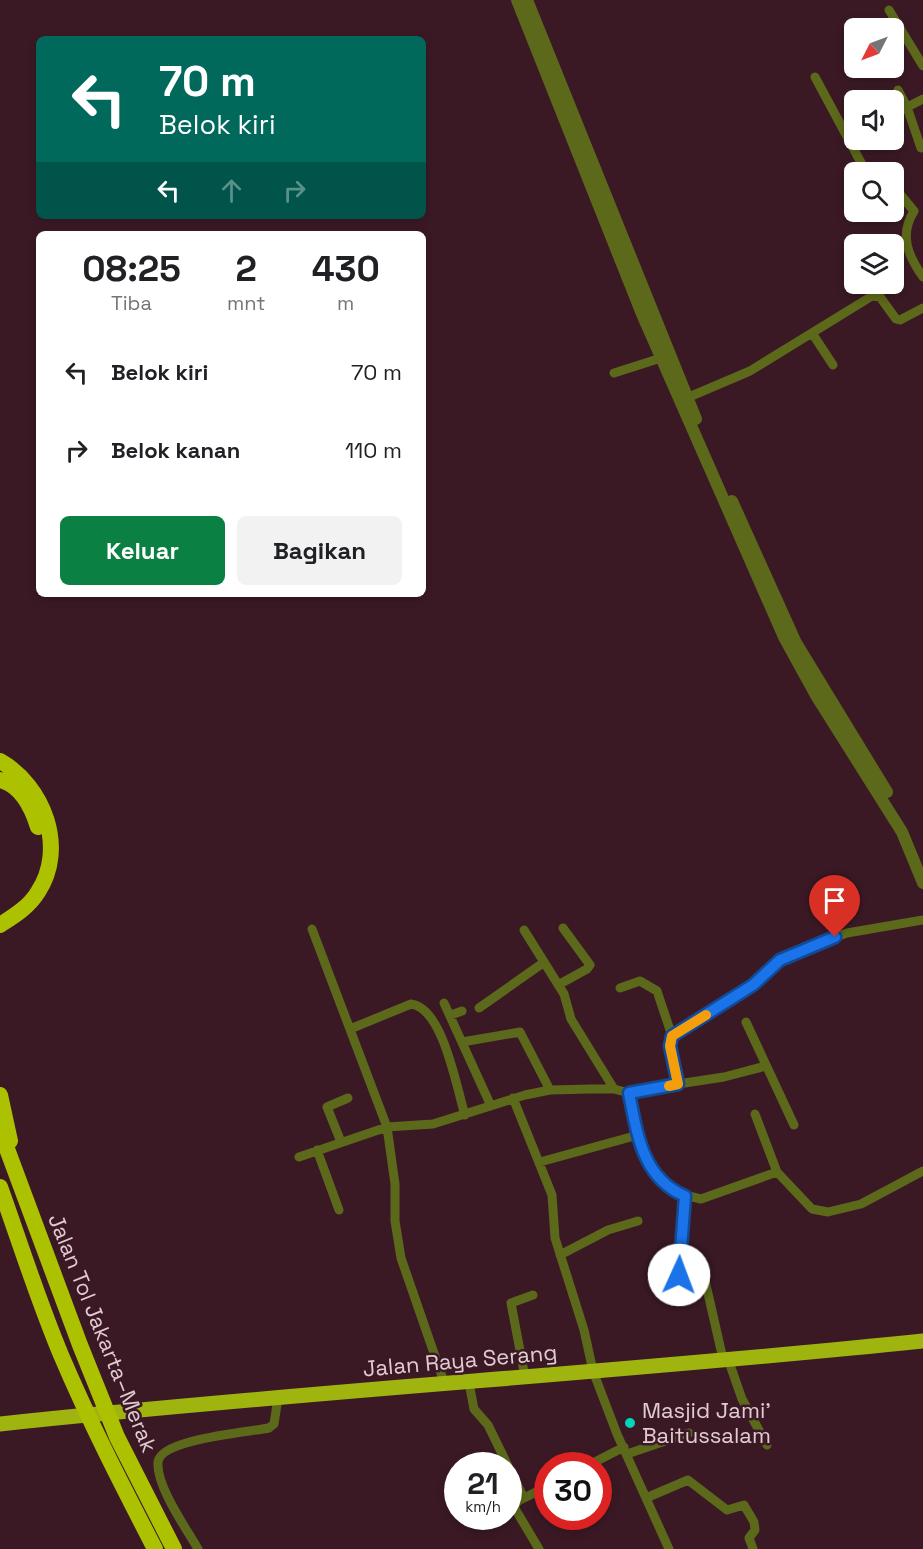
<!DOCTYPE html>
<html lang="id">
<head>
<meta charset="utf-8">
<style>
  :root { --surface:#fff; --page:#f2f2f2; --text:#202124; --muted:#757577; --accent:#0b8043 }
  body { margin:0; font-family:"Space Grotesk",sans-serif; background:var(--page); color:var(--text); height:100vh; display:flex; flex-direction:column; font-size:22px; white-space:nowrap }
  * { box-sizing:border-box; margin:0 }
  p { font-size:20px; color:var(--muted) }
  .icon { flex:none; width:33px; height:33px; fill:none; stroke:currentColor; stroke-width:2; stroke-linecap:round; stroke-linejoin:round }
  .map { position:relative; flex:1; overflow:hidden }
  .sheet { position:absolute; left:36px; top:231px; width:390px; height:366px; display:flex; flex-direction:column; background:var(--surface); border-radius:9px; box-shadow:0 3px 9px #0003 }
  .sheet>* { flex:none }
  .banner { position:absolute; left:36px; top:36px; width:390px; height:183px; border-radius:9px; box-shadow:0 3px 9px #0003; background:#00695c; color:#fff; overflow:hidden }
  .needle { width:39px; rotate:228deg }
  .tools { position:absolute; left:844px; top:18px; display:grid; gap:12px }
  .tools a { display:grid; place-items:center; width:60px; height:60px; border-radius:9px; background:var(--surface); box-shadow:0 3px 9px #0003; font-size:30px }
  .speed { position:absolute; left:444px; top:1452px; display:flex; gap:12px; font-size:30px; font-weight:700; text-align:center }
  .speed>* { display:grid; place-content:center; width:78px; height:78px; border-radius:50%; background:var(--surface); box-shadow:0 3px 9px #0003; line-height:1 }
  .speed small { font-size:15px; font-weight:400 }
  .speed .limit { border:9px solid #d22; background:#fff; color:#111 }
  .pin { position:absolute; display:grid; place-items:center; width:51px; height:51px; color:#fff; margin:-62px -26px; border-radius:50% 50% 50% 0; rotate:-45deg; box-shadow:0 0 6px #0007 }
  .pin .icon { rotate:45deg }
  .me { position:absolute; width:66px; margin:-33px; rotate:2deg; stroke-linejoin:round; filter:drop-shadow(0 0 4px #0008) }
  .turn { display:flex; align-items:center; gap:21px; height:126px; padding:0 24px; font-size:27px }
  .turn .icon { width:78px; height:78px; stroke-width:2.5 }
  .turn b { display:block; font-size:42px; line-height:51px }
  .lanes { display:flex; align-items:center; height:57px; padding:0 24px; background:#0003; justify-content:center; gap:30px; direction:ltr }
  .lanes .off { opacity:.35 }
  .eta { display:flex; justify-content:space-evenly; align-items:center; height:102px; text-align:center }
  .eta b { font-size:36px; font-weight:700; line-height:42px }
  .primary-button { display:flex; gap:12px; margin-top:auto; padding:12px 24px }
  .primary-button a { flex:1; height:69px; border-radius:9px; background:var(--accent); color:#fff; font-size:24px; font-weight:700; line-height:69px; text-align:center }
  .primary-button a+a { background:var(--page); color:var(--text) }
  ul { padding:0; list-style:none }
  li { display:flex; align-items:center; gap:18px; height:78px; padding:0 24px }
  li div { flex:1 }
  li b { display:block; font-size:22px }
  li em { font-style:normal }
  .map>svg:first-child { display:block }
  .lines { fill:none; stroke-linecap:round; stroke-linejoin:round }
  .minor { stroke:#5c681a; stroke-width:9 }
  .tertiary { stroke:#5c681a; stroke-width:12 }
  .trunk { stroke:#a0b410; stroke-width:15 }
  .motorway { stroke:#acc100; stroke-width:16 }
  .route-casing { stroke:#114b97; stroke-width:15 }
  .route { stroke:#1a73e8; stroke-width:10 }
  .slow { stroke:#f59e0b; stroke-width:10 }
  .poi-dot { fill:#00d5b7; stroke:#3a1925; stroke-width:2 }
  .labels { text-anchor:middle; stroke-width:5; stroke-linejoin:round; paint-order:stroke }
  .street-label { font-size:22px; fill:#e2cbd2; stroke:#3a1925 }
  .poi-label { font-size:22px; fill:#e2cbd2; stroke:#3a1925; text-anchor:start }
</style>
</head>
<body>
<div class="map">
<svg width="923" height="1549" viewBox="0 0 923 1549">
  <rect width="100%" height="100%" fill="#3a1925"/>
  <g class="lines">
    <!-- minor -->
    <path class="minor" d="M 889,10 L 923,66
      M 815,77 L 866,172
      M 898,90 L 907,107 L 921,148
      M 894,114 L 923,99
      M 894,187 L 914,211 C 899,235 908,256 923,277
      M 812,333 L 833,365
      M 614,373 L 661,358
      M 682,400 L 750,371 L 872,296 L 880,297 L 896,319 L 900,320 L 923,308
      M 312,929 L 387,1127 L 395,1184 L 395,1221 L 401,1258 L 445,1385
      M 524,930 L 564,994 L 571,1019 L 614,1089
      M 558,985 L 587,969 L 590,965 L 563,928
      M 620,988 L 640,981 L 657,991 L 672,1036
      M 444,1003 L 491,1106
      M 479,1008 L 543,963
      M 451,1015 L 462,1011
      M 746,1022 L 794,1125
      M 350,1029 L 411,1004 C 443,1008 456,1086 465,1115
      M 462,1042 L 520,1032 L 550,1090
      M 678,1084 L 724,1077 L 766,1066
      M 629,1093 L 642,1154 L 661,1180 L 680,1194 L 701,1199 L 777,1172
      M 513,1098 L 552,1195 L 555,1238 L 584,1330 L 593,1371 L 617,1434 L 669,1549
      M 755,1114 L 777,1172 L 812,1209 L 828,1212 L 861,1204 L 923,1171
      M 341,1142 L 327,1107 L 348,1098
      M 317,1150 L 339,1210
      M 299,1157 L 387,1127 L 433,1124 L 525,1095 L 550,1090 L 591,1089 L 614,1089 L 629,1093 L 678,1084 L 670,1046 L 672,1036 L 753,985 L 789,954 L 847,933 L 923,920
      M 540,1162 L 638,1135
      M 685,1196 L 679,1275 L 684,1278 L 704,1276 L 723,1359
      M 560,1255 L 608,1230 L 638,1221
      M 728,1359 L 742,1399 L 767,1445
      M 525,1377 L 511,1303 L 533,1295
      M 469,1383 L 474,1409 L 488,1425 L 508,1466
      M 627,1454 L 689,1433
      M 587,1466 L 624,1447
      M 508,1467 L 524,1498
      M 646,1498 L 688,1480 L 727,1510 L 744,1505 L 754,1522 L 755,1530 L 749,1538 L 753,1549
      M 198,1549 C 186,1528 156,1486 158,1462 C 160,1439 249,1432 269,1428 L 274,1424 L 278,1398
      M 539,1549 L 514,1507 L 518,1501 L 548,1486"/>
    <!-- tertiary -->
    <path class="tertiary" d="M 517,0 L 642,314 L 784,637 L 817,697 L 902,832 L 923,883
      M 527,0 L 696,419
      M 732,501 L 796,643 L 887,792"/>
    <!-- trunk -->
    <path class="trunk" d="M 0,1424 C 307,1391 616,1373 923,1341"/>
    <!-- motorway -->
    <path class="motorway" d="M 0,761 C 44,786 67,848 38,892 C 29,907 14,916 0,925
      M 0,780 C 21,785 32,808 38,827
      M 0,1095 L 10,1141
      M 0,1130 L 80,1345 L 117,1437 L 174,1549
      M 0,1187 C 20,1243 38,1300 61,1355 C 89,1421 122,1485 155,1549"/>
  </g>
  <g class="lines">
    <defs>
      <path id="route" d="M 679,1275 L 685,1196 C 642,1178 637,1133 629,1093 L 678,1084 L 670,1046 L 672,1036 L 753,985 L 780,960 L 835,937"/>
    </defs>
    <!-- route casing -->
    <use href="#route" class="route-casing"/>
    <!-- route -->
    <use href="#route" class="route"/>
    <!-- slow -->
    <path class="slow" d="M 669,1086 L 678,1084 L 670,1046 L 672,1036 L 706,1015"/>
  </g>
  <!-- markers -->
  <circle class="poi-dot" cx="630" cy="1423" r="6"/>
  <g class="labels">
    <!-- street labels -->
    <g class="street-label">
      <text transform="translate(103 1333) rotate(68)" y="8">Jalan Tol Jakarta–Merak</text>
      <text transform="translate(460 1360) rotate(-5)" y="8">Jalan Raya Serang</text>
    </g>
    <!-- poi labels -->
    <g class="poi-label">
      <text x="642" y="1418">Masjid Jami'<tspan x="642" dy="25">Baitussalam</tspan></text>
    </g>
  </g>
</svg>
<div class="tools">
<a><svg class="needle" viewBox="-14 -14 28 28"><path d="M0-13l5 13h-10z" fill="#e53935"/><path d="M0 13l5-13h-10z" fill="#757577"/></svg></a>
<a><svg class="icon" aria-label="sound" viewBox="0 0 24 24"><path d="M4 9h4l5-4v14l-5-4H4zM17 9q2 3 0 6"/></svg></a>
<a><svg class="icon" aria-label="search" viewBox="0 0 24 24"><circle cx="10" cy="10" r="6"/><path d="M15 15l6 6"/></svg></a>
<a><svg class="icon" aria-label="layers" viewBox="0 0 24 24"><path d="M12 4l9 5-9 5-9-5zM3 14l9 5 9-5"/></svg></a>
</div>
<div class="speed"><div>21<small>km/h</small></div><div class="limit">30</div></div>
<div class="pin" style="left:835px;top:937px;background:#d93025"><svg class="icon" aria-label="arrive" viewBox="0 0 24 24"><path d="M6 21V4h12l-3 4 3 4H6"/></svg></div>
<svg class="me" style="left:679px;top:1275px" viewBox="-20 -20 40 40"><circle r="19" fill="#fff"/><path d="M0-13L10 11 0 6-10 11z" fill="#1a73e8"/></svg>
<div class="banner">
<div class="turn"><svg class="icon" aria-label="left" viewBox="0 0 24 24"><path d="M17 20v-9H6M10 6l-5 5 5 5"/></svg><div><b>70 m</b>Belok kiri</div></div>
<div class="lanes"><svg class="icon" aria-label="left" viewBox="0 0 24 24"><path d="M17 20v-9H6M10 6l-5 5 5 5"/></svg><svg class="icon off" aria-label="ahead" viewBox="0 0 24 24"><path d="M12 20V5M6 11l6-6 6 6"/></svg><svg class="icon off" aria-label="right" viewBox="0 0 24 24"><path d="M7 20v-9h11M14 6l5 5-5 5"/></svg></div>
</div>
<section class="sheet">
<div class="eta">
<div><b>08:25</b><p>Tiba</p></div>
<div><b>2</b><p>mnt</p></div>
<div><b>430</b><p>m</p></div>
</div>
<ul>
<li><svg class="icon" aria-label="left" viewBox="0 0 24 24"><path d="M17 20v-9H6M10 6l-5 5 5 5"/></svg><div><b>Belok kiri</b></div><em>70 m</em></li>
<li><svg class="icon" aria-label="right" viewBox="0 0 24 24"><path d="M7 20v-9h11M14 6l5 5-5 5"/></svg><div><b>Belok kanan</b></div><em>110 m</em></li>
</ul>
<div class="primary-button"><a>Keluar</a><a>Bagikan</a></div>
</section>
</div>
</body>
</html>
